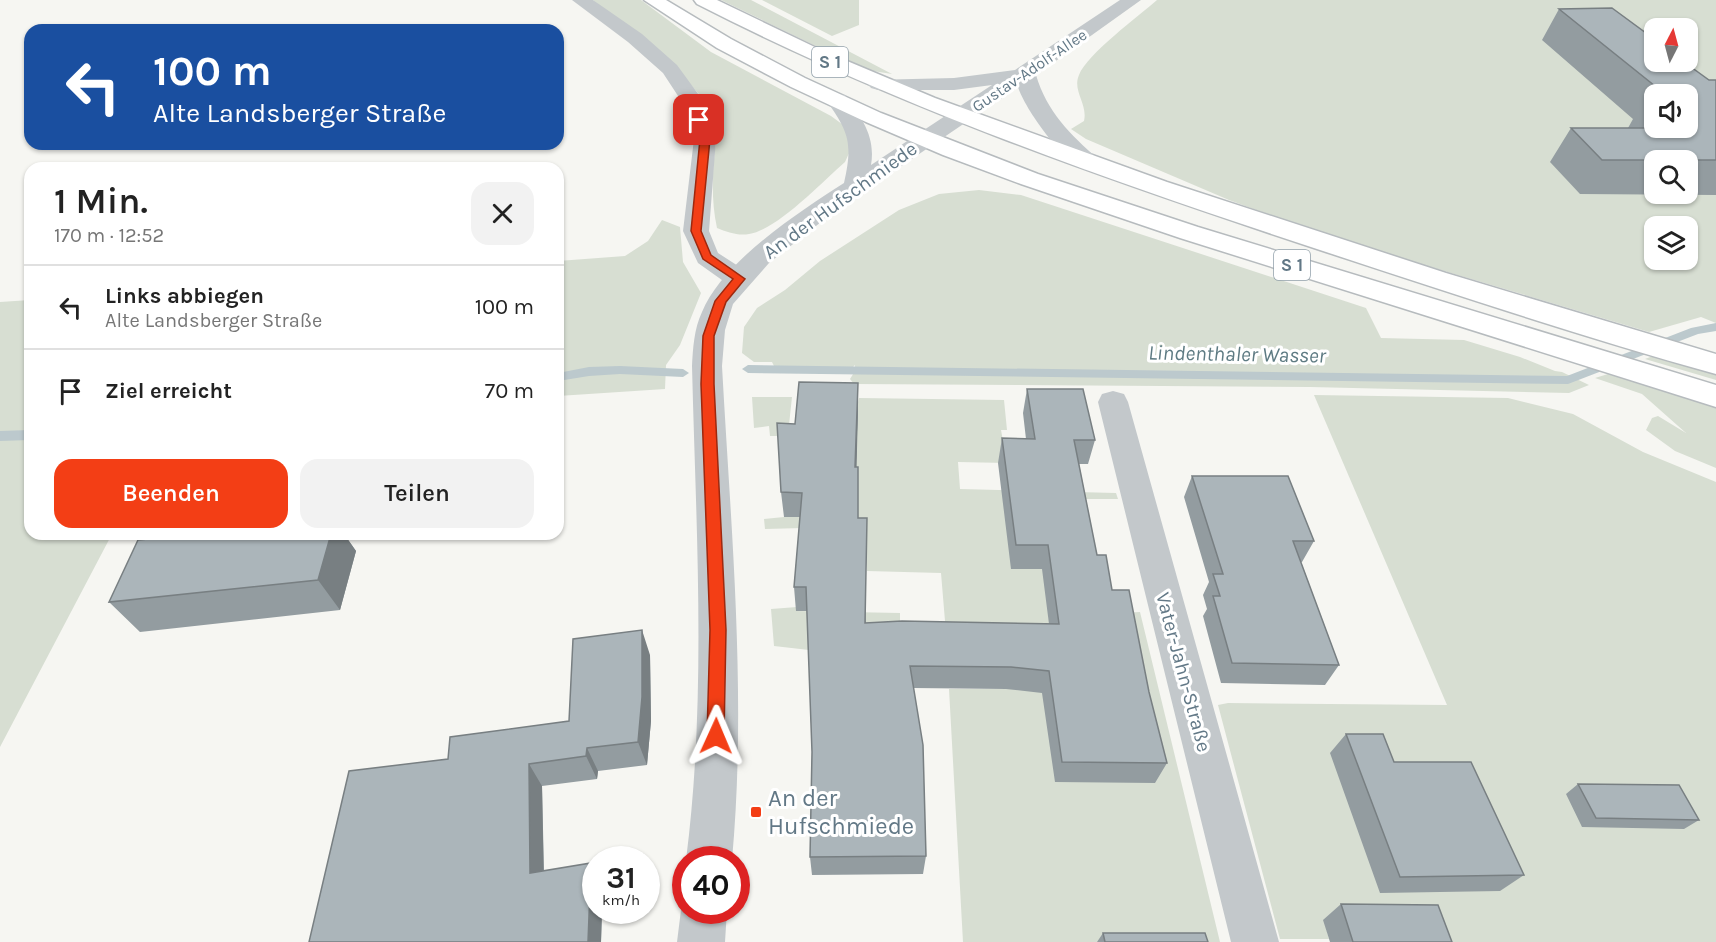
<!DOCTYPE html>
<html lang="de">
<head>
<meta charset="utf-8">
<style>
  :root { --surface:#fff; --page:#f2f2f2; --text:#222; --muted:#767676; --line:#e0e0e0; --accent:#f33e15 }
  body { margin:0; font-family:Karla,sans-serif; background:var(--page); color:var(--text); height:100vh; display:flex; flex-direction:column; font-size:22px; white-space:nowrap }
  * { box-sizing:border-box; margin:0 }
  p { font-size:20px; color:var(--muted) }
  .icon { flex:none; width:33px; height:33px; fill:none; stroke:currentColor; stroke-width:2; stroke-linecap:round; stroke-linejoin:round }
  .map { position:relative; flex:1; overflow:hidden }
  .side { position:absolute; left:24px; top:162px; width:540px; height:378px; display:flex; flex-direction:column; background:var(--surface); border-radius:18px; box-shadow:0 2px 4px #0004 }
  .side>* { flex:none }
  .guide { position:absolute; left:24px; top:24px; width:540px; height:126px; border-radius:18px; box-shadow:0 2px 4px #0004; background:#1a4fa0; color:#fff; overflow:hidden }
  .needle { width:39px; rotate:6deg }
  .tools { position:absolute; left:1644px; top:18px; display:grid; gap:12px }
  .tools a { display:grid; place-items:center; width:54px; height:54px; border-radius:12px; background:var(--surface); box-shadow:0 2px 4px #0004; font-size:30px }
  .speed { position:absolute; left:582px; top:846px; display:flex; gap:12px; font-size:30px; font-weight:700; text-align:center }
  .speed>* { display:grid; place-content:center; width:78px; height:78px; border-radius:50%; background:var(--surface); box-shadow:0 2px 4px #0004; line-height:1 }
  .speed small { font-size:15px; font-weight:400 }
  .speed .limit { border:9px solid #d22; background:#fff; color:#111 }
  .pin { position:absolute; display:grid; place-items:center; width:51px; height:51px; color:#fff; margin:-26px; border-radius:12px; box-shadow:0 3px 9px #0006 }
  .me { position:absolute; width:66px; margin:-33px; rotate:1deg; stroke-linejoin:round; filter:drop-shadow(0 0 4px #0008) }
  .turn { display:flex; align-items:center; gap:21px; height:126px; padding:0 30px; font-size:27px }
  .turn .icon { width:78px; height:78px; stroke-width:2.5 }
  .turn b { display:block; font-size:42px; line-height:51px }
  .round { display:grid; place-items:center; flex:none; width:63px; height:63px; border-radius:18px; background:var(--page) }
  .summary { display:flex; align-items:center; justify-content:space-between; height:102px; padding:0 30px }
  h1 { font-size:36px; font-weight:600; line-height:45px }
  .cta { display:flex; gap:12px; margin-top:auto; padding:12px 30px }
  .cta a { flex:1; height:69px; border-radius:18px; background:var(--accent); color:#fff; font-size:24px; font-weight:600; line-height:69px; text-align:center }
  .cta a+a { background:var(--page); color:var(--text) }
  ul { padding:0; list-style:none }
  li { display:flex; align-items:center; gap:18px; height:84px; padding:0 30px; border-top:2px solid var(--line) }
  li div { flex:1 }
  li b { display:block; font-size:22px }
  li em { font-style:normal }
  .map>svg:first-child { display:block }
  .green { fill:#d7ded2; fill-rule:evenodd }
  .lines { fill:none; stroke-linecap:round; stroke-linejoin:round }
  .stream { fill:#bcc9cd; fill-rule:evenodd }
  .primary-casing { stroke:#b6bbbe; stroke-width:3 }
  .minor { fill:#c3c8cb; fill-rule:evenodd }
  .tertiary { fill:#c3c8cb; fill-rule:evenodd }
  .primary { fill:#fff; fill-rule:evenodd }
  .wall { fill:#939ca0; fill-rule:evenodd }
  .shaded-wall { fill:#787f82 }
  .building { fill:#abb5ba; stroke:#787f82; stroke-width:1.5 }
  .route { fill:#f33e15; stroke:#9e280e; stroke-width:1.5 }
  .poi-dot { fill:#f33e15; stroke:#fff; stroke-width:2 }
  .labels { text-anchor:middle; stroke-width:6; stroke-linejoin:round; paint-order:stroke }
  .far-street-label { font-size:16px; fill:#627886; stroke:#fff }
  .shield { fill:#fff; stroke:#91a0aa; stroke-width:1.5 }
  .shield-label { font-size:18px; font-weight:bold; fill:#627886 }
  .street-label { font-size:20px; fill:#627886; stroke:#fff }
  .water-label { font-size:21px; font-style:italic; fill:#5e7b83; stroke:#fff }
  .near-poi-label { font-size:24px; fill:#627886; stroke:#fff; text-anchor:start }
</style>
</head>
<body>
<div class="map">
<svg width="1716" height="942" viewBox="0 0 1716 942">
  <rect width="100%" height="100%" fill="#f6f6f2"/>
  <!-- green -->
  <path class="green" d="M 593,0 L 641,0 L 711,52 L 831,116 L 846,127 L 850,151 L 845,162 C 822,182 777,230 749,234 C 738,236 727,232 717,228 C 709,191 714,155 719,117 L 675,67 Z
    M 721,0 L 751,0 L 892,74 L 873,71 L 855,65 Z
    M 762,0 L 859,0 L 859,25 L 832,36 Z
    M 1157,0 L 1716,0 L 1716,323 L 1701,317 L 1649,332 L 1424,265 L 1284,220 L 1229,200 L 1086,139 L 1071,129 L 1084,121 C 1088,104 1072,91 1079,75 C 1087,54 1139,16 1157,0 ZM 1654,28 L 1688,28 L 1688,62 L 1654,62 ZM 1654,94 L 1688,94 L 1688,128 L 1654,128 ZM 1654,160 L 1688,160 L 1688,194 L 1654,194 ZM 1654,226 L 1688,226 L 1688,260 L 1654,260 Z
    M 979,190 L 1021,195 L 1366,308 L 1381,338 L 1464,340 L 1520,357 L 1555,371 L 1562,372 L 1589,385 L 1569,393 L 1310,387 L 854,384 L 850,379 L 855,371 L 855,365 L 852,368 L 774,366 L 772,362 L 754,362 L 742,353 L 744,327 L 757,308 L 785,290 L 820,261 L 899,210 L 939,194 Z
    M 662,220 L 680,227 L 683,262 L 701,293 L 680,345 L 666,365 L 665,389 L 558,396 L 558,261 L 625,256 L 648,241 Z
    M 30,300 L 30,534 L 112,534 L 0,747 L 0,302 Z
    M 1653,356 L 1716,374 L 1716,380 L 1645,359 Z
    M 1608,374 L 1716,407 L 1716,468 L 1675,451 L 1646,430 L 1652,418 L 1658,416 L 1686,433 L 1642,394 L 1595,378 Z
    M 1314,395 L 1508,398 L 1573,414 L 1643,452 L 1716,482 L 1716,942 L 1424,942 L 1324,920 L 1329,939 L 1280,939 L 1218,705 L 1228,703 L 1447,705 Z
    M 752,397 L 792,397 L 788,434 L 783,436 L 770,436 L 769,426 L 754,428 Z
    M 859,398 L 1004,400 L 1007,430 L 1001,430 L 1007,463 L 958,462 L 960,489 L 1116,493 L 1118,499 L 1075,499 L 1088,570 L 1048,612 L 1056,676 L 1121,613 L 1140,612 L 1220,942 L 963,942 L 949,689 L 1006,689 L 809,650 L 774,646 L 771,609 L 797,607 L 797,611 L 900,613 L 900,632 L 947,645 L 941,573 L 867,571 L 867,542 L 803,528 L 765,529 L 764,519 L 784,517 L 837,491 Z"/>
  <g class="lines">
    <!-- stream -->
    <path class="stream" d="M 1716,323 L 1716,331 L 1698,334 L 1568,384 L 748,373 L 742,369 L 748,365 L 1567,376 L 1691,328 Z
      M 620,366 L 683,369 L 689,373 L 683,377 L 620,374 L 589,376 L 558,381 L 558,373 L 589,367 Z
      M 30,430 L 30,440 L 0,441 L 0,431 Z"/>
    <defs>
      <path id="primary" d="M 644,0 L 666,0 L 731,39 L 805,78 L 881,113 L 1038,174 L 1198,227 L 1716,385 L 1716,407 L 1180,238 L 1021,184 L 943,155 L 866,122 L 791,87 L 717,48 Z
        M 694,0 L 717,0 L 821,50 L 935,98 L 1167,182 L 1446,273 L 1716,354 L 1716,374 C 1583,337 1451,293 1320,250 C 1108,180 896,106 697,4 Z"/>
    </defs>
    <!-- primary casing -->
    <use href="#primary" class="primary-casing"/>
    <!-- minor -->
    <path class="minor" d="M 572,0 L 593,0 L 642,34 L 677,65 L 704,102 L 716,139 L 709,231 L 718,253 L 749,273 L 752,279 L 749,285 L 739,287 L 729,285 L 698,263 L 683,231 L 694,139 L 682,102 L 663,73 L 628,42 Z
      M 1113,391 L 1124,394 L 1128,402 L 1279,942 L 1231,942 L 1098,402 L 1102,394 Z"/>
    <!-- tertiary -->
    <path class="tertiary" d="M 1120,0 L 1141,0 L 1036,75 C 1047,112 1070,134 1098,159 L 1102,164 L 1098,169 C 1093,170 1090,171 1085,170 C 1063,162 1025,109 1018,87 L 835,211 L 769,263 L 733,304 L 725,330 L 722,366 C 731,530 747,696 732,860 L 686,860 C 707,696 696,530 692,366 C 693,348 694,329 702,312 C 723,261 799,212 844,183 C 853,143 849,132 826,100 L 829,95 L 837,94 L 845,95 C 861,117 876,136 871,165 L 992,85 L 954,90 L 878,90 L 871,88 L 868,84 L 871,80 L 954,78 L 1015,70 Z
      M 686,898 L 686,910 L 727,910 L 725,942 L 677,942 L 681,910 Z"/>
    <!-- primary -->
    <use href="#primary" class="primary"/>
  </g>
  <!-- wall -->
  <path class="wall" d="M 1559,9 L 1709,80 L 1716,80 L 1716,195 L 1580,194 L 1550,162 L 1571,128 L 1628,128 L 1633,119 L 1542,40 ZM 1654,94 L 1688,94 L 1688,128 L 1654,128 ZM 1654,160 L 1688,160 L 1688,194 L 1654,194 Z
    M 1027,389 L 1095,440 L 1088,464 L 1079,464 L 1097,555 L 1112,590 L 1149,692 L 1167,763 L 1155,783 L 1055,782 L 1042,693 L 1006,689 L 913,688 L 926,856 L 923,874 L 812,875 L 810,857 L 812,752 L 807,611 L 796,611 L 794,587 L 800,517 L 784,517 L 781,492 L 795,424 L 858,407 L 856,467 L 858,518 L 866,623 L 1049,624 L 1042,569 L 1011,569 L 998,463 L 1002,438 L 1026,439 L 1023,413 Z
    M 1192,476 L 1314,541 L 1302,562 L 1301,562 L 1339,665 L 1325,685 L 1221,683 L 1203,616 L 1207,609 L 1203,595 L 1209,582 L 1184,497 Z
    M 200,534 L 344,534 L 356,551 L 340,610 L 140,632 L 109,602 Z
    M 650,655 L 651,721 L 647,765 L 598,771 L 597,779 L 542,786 L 544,871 L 591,863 L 596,871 L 596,910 L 602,910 L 601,942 L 309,942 L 448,759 L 569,721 Z
    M 1346,734 L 1394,762 L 1524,875 L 1500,891 L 1380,893 L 1330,753 Z
    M 1578,784 L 1699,820 L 1684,829 L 1582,827 L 1566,794 Z
    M 1341,904 L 1452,942 L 1330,942 L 1323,920 Z
    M 1103,933 L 1208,942 L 1097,942 Z"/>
  <!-- shaded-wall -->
  <path class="shaded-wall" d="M 858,383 L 858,407 L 856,491 L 855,467 Z
    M 331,534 L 344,534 L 356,551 L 340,610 L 318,580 Z
    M 642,630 L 650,655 L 651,721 L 647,765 L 638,742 Z
    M 587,748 L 598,771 L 597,779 L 586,756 Z
    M 529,764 L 542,786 L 544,893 L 530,873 Z
    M 646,861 L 647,863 L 647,906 L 646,904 Z
    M 591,863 L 596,871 L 596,910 L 602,910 L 601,942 L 588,942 Z"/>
  <!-- building -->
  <path class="building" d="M 1612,8 L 1654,39 L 1654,62 L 1684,62 L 1709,80 L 1716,80 L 1716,160 L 1602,160 L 1571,128 L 1688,128 L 1688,94 L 1665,94 L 1559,9 Z
    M 1647,97 L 1654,97 L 1654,104 Z
    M 799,382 L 858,383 L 855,467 L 858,467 L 858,518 L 867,518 L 865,623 L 902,621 L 1059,624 L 1048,545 L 1016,545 L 1002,438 L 1035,439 L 1027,389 L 1083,389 L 1095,440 L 1074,440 L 1097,555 L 1106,555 L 1112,590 L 1129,590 L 1149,692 L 1167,763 L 1062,762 L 1049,671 L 1011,667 L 910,666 L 923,745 L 926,856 L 810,857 L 812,752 L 806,587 L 794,587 L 802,493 L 781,492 L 777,423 L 795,424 Z
    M 1192,476 L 1288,476 L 1314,541 L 1293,541 L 1339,665 L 1232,663 L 1213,596 L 1220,596 L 1213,574 L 1223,574 Z
    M 200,534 L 331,534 L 318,580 L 109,602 L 138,540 Z
    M 642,630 L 642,697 L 638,742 L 587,748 L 586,756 L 529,764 L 530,873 L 591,863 L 588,942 L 309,942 L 349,771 L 448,759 L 450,737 L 569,721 L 573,639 Z
    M 1346,734 L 1383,734 L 1394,762 L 1471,762 L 1524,875 L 1400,877 Z
    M 1578,784 L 1679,785 L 1699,820 L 1596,818 Z
    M 643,854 L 643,860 L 610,860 Z
    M 1341,904 L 1438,905 L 1452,942 L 1353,942 Z
    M 1103,933 L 1205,933 L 1208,942 L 1105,942 Z"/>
  <!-- route -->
  <path class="route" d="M 696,118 L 703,120 L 710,139 L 701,231 L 711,255 L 745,279 L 726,302 L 714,336 L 714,384 L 726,630 L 724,736 L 722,741 L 716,744 L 710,741 L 707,736 L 710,630 L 701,384 L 703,336 L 715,301 L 733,279 L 703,259 L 691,231 L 700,139 Z"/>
  <!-- markers -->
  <rect class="poi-dot" x="750" y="806" width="12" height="12" rx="3"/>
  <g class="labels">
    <!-- far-street labels -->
    <g class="far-street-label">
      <text transform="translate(1029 70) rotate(-34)" y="6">Gustav-Adolf-Allee</text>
    </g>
    <!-- shield labels -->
    <g class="shield">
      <rect x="812" y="47" width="36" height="30" rx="4.5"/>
      <rect x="1274" y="250" width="36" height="30" rx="4.5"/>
    </g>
    <g class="shield-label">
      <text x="830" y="68">S 1</text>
      <text x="1292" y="271">S 1</text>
    </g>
    <!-- street labels -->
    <g class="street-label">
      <text transform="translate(840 200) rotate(-36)" y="7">An der Hufschmiede</text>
      <text transform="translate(1184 672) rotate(75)" y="7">Vater-Jahn-Straße</text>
    </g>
    <!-- water labels -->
    <g class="water-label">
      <text transform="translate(1237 354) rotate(1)" y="7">Lindenthaler Wasser</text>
    </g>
    <!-- near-poi labels -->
    <g class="near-poi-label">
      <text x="768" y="806">An der<tspan x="768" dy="28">Hufschmiede</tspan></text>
    </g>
  </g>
</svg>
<div class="tools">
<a><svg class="needle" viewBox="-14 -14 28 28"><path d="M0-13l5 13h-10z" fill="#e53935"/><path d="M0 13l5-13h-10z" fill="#767676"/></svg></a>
<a><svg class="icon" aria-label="sound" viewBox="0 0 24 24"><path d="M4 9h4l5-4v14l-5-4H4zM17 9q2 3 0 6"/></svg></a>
<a><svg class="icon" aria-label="search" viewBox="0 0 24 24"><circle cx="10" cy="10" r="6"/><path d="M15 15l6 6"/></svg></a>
<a><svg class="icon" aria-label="layers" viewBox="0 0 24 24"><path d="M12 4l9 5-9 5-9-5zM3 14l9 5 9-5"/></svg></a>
</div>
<div class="speed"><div>31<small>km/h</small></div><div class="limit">40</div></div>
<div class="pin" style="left:699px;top:120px;background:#d93025"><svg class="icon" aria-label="arrive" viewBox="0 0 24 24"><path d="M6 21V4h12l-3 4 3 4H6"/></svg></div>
<svg class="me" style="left:716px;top:736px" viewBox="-20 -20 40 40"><path d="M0-17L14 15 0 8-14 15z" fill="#f33e15" stroke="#fff" stroke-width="4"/></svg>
<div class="guide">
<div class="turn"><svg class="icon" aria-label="left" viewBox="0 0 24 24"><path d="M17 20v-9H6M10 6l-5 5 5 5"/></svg><div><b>100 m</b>Alte Landsberger Straße</div></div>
</div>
<section class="side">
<div class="summary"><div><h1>1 Min.</h1><p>170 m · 12:52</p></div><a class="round"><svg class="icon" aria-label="close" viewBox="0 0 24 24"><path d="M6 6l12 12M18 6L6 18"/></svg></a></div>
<ul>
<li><svg class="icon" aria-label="left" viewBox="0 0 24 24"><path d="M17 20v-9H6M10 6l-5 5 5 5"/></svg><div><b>Links abbiegen</b><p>Alte Landsberger Straße</p></div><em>100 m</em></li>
<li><svg class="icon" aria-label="arrive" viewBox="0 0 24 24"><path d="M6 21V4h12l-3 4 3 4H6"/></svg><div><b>Ziel erreicht</b></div><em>70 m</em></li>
</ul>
<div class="cta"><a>Beenden</a><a>Teilen</a></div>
</section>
</div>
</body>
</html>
